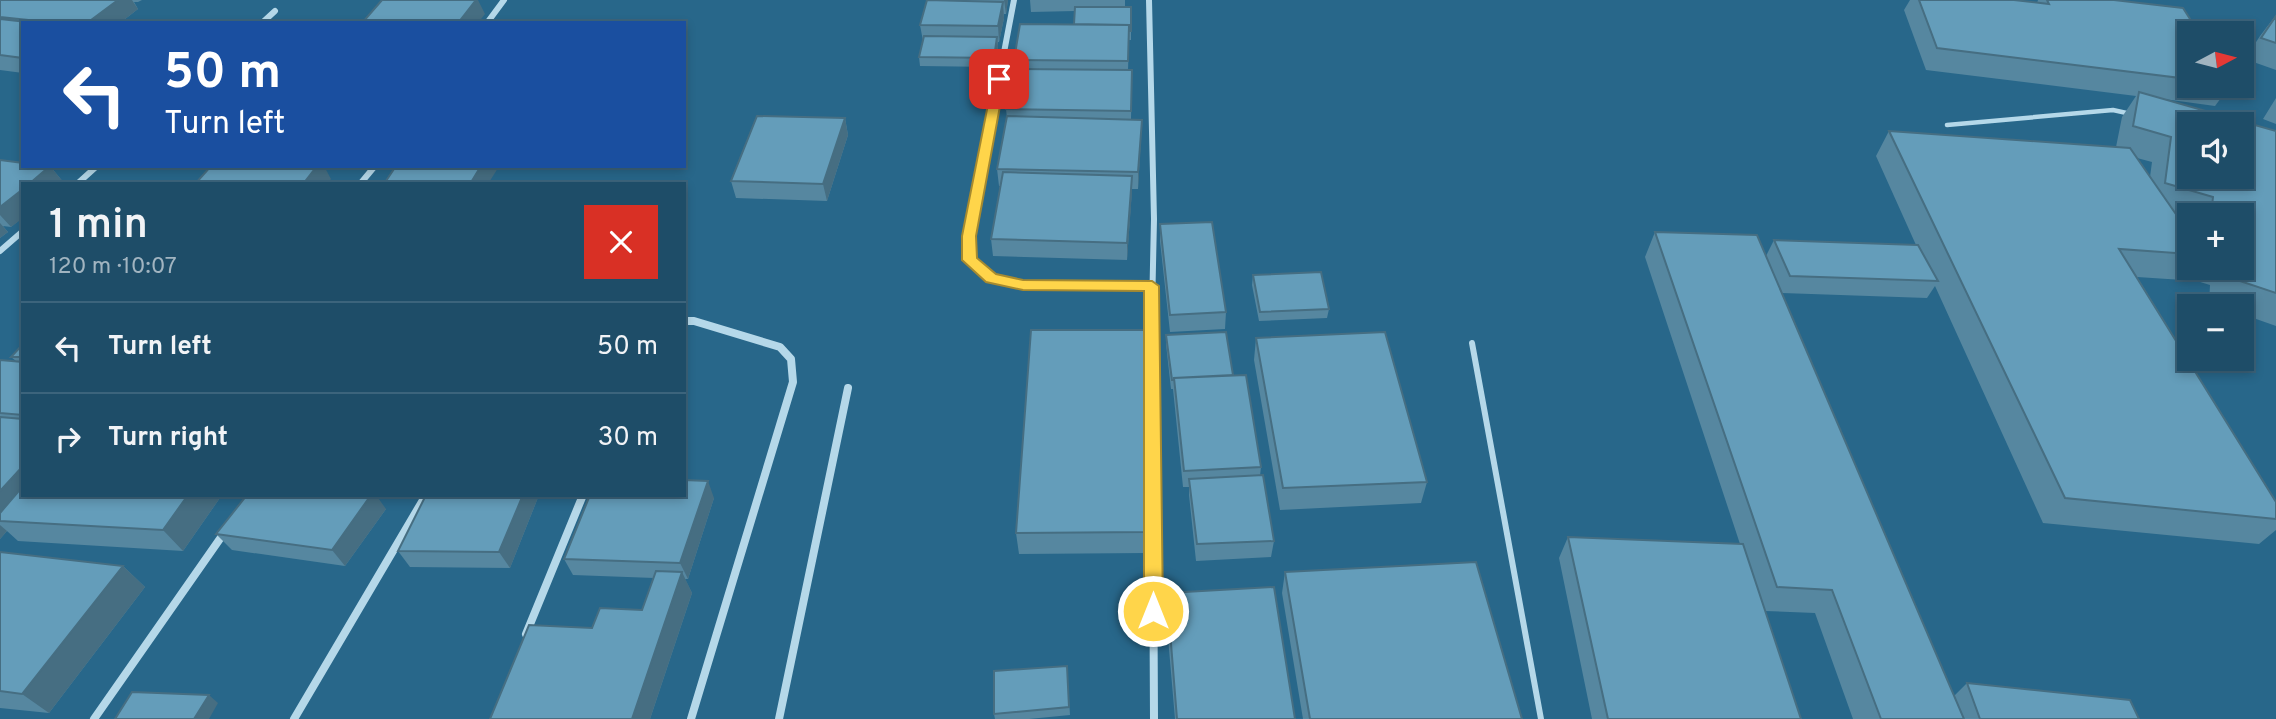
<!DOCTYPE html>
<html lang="en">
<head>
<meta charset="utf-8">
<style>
  :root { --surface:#1e4d68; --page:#2b5771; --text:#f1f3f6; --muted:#a1b4c0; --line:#3c647c }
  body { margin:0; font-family:Overpass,sans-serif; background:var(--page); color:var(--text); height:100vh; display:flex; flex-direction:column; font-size:26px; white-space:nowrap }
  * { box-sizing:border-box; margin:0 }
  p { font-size:23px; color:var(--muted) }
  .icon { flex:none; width:38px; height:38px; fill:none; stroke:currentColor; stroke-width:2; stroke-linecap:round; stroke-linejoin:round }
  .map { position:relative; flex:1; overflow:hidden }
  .side { position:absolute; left:21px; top:182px; width:665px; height:315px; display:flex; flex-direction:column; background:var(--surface); border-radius:0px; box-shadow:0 4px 10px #0003,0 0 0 2px var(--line) }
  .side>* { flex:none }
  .banner { position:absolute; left:21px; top:21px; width:665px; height:147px; border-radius:0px; box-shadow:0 4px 10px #0003,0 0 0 2px var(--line); background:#1a4fa0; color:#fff; overflow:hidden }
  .needle { width:46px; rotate:83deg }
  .fabs { position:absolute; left:2177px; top:21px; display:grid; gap:14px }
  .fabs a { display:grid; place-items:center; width:77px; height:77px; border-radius:0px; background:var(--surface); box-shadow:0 4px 10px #0003,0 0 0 2px var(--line); font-size:35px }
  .pin { position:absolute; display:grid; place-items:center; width:60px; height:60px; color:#fff; margin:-30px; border-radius:14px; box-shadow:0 4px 10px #0006 }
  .me { position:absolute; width:77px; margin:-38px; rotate:0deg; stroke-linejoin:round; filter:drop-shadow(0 0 5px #0008) }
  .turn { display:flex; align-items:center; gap:24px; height:147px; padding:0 28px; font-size:32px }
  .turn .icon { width:91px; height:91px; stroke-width:2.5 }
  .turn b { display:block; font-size:49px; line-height:60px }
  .round { display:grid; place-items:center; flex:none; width:74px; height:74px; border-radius:0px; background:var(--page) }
  .overview { display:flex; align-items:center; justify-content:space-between; height:119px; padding:0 28px }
  h1 { font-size:42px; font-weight:600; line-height:52px }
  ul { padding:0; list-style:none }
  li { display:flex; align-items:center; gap:21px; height:91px; padding:0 28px; border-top:2px solid var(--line) }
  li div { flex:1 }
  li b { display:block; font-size:26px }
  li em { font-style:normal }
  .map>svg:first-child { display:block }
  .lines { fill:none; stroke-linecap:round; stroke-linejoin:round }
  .service-far1 { stroke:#b5d8e9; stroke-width:4.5 }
  .service { stroke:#b5d8e9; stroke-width:6 }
  .minor-far1 { stroke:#b5d8e9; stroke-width:6 }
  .minor { stroke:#b5d8e9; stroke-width:8 }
  .wall { fill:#5687a0; fill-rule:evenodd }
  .shaded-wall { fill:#466e82 }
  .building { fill:#649dba; stroke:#466e82; stroke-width:2; fill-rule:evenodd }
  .route { fill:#ffd54a; stroke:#a68a30; stroke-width:2 }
</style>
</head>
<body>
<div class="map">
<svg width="2276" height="719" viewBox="0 0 2276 719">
  <rect width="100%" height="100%" fill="#28678a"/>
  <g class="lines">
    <!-- service-far1 -->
    <path class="service-far1" d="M 1947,125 L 2113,110 L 2131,114"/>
    <!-- service -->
    <path class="service" d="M 1472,343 L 1541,719"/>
    <!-- minor-far1 -->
    <path class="minor-far1" d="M 1014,0 L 969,236 L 970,260 L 992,278 L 1023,285 L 1152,286
      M 1149,0 L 1154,219 L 1152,311
      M 262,23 L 275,11
      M 487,23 L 504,0
      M 77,184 L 97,166
      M 360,184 L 375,166
      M 0,251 L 23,231"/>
    <!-- minor -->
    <path class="minor" d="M 1152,310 L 1154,719
      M 684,321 L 694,321 L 780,347 L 791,359 L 793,382 L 691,719
      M 526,634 L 583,495
      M 94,719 L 224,533
      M 294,719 L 426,495
      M 779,719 L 848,388"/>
  </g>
  <!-- wall -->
  <path class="wall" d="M 0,0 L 142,0 L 138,2 L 134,2 L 138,9 L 120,23 L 23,23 L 23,73 L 0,70 Z
    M 927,0 L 1008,0 L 1006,14 L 1004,14 L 1004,18 L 999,42 L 998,42 L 998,46 L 994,67 L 920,66 L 919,57 L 923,41 L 920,25 Z
    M 1030,0 L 1125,0 L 1125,7 L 1131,7 L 1131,40 L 1129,40 L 1128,70 L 1132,70 L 1131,119 L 1141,137 L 1138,189 L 1132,189 L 1127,260 L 993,256 L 991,239 L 1000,186 L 999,186 L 997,169 L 1007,118 L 1006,109 L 1015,69 L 1014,60 L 1074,24 L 1075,11 L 1031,12 Z
    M 1910,0 L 2014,0 L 2037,3 L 2038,0 L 2114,0 L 2189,33 L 2189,86 L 2230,86 L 2215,106 L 2164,99 L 2276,131 L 2276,326 L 2242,314 L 2242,306 L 2217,306 L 2209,303 L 2210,285 L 2187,278 L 2187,276 L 2183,280 L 2137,277 L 2276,502 L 2276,530 L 2259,544 L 2043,523 L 1935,286 L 1927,298 L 1782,293 L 1954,696 L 1967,683 L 2139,719 L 1853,719 L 1815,613 L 1765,611 L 1801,719 L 1592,719 L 1559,558 L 1568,537 L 1740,544 L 1645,257 L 1655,232 L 1766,256 L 1774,240 L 1916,245 L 1876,156 L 1889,131 L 2116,147 L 2122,117 L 2136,96 L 1926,70 L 1904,10 ZM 2137,158 L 2152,162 L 2150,177 ZM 2189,215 L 2242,215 L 2242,268 L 2189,268 L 2189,233 L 2179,219 L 2189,222 Z
    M 2276,15 L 2276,70 L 2245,59 L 2260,36 Z
    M 2276,98 L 2276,124 L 2263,119 Z
    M 845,118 L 848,135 L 827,201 L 736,198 L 731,181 Z
    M 0,160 L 50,166 L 64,183 L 11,227 L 3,226 L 8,232 L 0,238 Z
    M 1160,224 L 1226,312 L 1225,329 L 1170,332 L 1160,241 Z
    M 1253,275 L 1329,309 L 1327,318 L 1259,321 L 1252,285 Z
    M 1166,335 L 1233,375 L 1261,467 L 1260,476 L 1274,541 L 1271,557 L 1196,561 L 1189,495 L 1189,487 L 1183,487 L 1173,389 L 1171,389 L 1166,344 Z
    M 1256,338 L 1427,482 L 1421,503 L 1280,510 L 1254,360 Z
    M 23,344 L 23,495 L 222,495 L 183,551 L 18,541 L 7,531 L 0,539 L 0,360 L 16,361 L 11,357 Z
    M 539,495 L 510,568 L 410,567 L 398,551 Z
    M 714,498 L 688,579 L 685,579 L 692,593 L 650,719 L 490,719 L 592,628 L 642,610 L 654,578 L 573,575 L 564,559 Z
    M 386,509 L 345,566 L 232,550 L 216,534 Z
    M 1147,532 L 1147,553 L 1019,554 L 1016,533 Z
    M 0,553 L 123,566 L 145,587 L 49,713 L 0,708 Z
    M 1285,572 L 1522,719 L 1303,719 L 1282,593 Z
    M 1167,593 L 1295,719 L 1175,719 L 1166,614 Z
    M 1067,666 L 1070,715 L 1029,719 L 995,719 L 994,714 Z"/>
  <!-- shaded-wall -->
  <path class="shaded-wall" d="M 118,0 L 132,0 L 138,9 L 120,23 L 87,23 Z
    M 476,0 L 478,0 L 485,14 L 478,23 L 458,23 Z
    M 1004,0 L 1008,0 L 1006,14 Z
    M 1003,2 L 1004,18 L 999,42 L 998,26 Z
    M 997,37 L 998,46 L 994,67 L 994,58 Z
    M 845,118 L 848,135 L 827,201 L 823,184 Z
    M 1142,120 L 1141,137 L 1138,189 L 1138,172 Z
    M 50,166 L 64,183 L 63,184 L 29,184 Z
    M 317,166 L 324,166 L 331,179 L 327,184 L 303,184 Z
    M 481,166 L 497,166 L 498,168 L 488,184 L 470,184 Z
    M 1132,176 L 1132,192 L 1127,260 L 1127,243 Z
    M 23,189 L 23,218 L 11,227 L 0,215 L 0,207 Z
    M 0,223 L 8,232 L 0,238 Z
    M 23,466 L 23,495 L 0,521 L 0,491 Z
    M 708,481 L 714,498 L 688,579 L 680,563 Z
    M 188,495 L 222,495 L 183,551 L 163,530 Z
    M 371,495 L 376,495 L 386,509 L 345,566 L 332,550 Z
    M 523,495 L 539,495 L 510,568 L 499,552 Z
    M 0,525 L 7,531 L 0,539 Z
    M 123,566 L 145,587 L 49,713 L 22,694 Z
    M 682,572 L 692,593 L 650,719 L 632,719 Z
    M 209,695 L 218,703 L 209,719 L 194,719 Z"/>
  <!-- building -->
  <path class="building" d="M 0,0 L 118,0 L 87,23 L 57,23 L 0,17 Z
    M 382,0 L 476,0 L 458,23 L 362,23 Z
    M 927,0 L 1003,2 L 998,26 L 920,25 Z
    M 1919,0 L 2014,0 L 2049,4 L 2047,0 L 2114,0 L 2183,8 L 2199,33 L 2189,33 L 2189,79 L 1937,48 Z
    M 1075,7 L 1131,7 L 1131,31 L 1129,31 L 1129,25 L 1074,24 Z
    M 2276,16 L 2276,43 L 2261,38 Z
    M 0,19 L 36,23 L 23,23 L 23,58 L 0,55 Z
    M 1020,24 L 1129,25 L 1128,61 L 1014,60 Z
    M 924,36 L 997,37 L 994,58 L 919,57 Z
    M 1012,69 L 1132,70 L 1131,111 L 1006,109 Z
    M 2139,92 L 2276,131 L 2276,293 L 2231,278 L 2231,268 L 2242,268 L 2242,215 L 2211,215 L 2213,197 L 2165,183 L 2171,137 L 2133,126 ZM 2189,124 L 2242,124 L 2242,177 L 2189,177 Z
    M 757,116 L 845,118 L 823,184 L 731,181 Z
    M 1007,116 L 1142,120 L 1138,172 L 997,169 Z
    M 1889,131 L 2130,148 L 2189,233 L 2189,254 L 2119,249 L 2276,502 L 2276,519 L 2065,498 Z
    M 0,160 L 23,163 L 23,166 L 50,166 L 29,184 L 23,184 L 23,189 L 0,207 Z
    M 211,166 L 317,166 L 303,184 L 195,184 Z
    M 396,166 L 481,166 L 470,184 L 384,184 Z
    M 1003,172 L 1132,176 L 1127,243 L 991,239 Z
    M 1212,222 L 1226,312 L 1170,315 L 1160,224 Z
    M 1655,232 L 1757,235 L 1964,719 L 1881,719 L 1832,590 L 1777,587 Z
    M 1774,240 L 1918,245 L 1938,281 L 1790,276 Z
    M 1321,272 L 1329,309 L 1260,312 L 1253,275 Z
    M 1031,330 L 1144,330 L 1147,532 L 1016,533 Z
    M 1226,332 L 1233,375 L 1174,378 L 1174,380 L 1172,380 L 1166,335 Z
    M 1385,332 L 1427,482 L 1283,488 L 1256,338 Z
    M 23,344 L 23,357 L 11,357 Z
    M 0,360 L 23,362 L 23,415 L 0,413 Z
    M 1246,375 L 1261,467 L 1184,471 L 1174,378 Z
    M 0,417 L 23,419 L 23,466 L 0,491 Z
    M 1263,475 L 1274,541 L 1197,544 L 1189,479 Z
    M 684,480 L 708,481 L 680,563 L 564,559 L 590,495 L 684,495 Z
    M 23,486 L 23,495 L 188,495 L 163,530 L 0,521 L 0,513 Z
    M 247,495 L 371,495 L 332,550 L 216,534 Z
    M 426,495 L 523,495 L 499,552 L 398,551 Z
    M 1568,537 L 1743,544 L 1801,719 L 1608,719 Z
    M 0,552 L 123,566 L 22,694 L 0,691 Z
    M 1476,562 L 1522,719 L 1310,719 L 1285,572 Z
    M 656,571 L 682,572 L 632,719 L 490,719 L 529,625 L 592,628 L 600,608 L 642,610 Z
    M 1274,587 L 1295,719 L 1177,719 L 1167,593 Z
    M 1067,666 L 1069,707 L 994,714 L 994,671 Z
    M 1967,683 L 2130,700 L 2139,719 L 1980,719 Z
    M 132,692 L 209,695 L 194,719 L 115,719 Z"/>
  <!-- route -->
  <path class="route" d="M 999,75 L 1005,79 L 976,236 L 977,258 L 996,274 L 1023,280 L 1152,281 L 1159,286 L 1163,611 L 1160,617 L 1153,619 L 1147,617 L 1144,611 L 1144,291 L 1023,290 L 986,282 L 962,260 L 962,236 L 993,79 Z"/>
</svg>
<div class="fabs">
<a><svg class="needle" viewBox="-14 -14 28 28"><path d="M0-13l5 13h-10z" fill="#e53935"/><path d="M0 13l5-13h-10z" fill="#a1b4c0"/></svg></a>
<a><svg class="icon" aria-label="sound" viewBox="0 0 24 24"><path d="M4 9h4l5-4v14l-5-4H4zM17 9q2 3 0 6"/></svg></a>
<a>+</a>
<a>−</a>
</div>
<div class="pin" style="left:999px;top:79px;background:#d93025"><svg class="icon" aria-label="arrive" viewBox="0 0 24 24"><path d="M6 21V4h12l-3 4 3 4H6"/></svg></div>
<svg class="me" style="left:1153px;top:611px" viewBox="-20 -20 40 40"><circle r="17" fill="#ffd54a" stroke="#fff" stroke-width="3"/><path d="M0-11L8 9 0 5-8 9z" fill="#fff"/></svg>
<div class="banner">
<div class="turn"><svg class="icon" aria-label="left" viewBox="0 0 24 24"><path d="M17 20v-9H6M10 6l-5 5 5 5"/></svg><div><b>50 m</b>Turn left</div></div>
</div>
<section class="side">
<div class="overview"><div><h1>1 min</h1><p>120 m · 10:07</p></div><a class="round" style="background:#d93025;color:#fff"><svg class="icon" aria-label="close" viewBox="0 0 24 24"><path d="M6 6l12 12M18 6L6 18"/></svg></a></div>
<ul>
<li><svg class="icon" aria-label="left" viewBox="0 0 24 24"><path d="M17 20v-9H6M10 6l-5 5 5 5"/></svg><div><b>Turn left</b></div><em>50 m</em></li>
<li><svg class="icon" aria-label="right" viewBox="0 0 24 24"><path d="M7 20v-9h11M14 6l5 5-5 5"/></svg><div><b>Turn right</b></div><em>30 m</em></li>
</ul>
</section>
</div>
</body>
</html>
